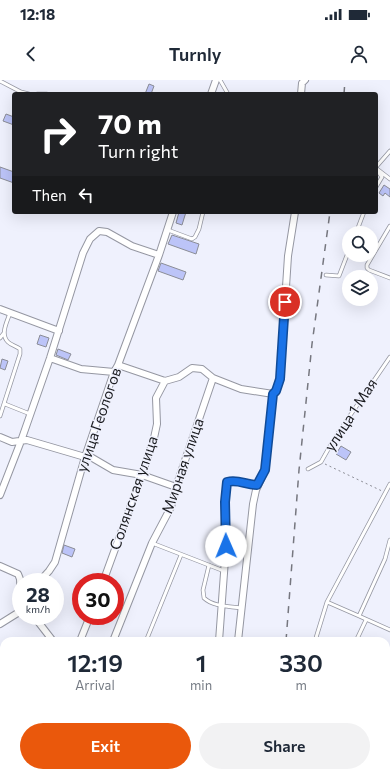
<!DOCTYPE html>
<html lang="en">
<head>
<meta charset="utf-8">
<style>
  :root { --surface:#fff; --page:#f2f2f3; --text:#1f2937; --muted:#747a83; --accent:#ea580c }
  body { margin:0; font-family:Commissioner,sans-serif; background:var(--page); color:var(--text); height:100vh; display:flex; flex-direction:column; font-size:15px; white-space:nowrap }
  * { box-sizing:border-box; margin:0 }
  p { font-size:13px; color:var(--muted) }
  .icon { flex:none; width:22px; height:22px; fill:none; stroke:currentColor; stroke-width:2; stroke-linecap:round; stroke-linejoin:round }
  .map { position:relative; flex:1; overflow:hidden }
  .drawer { position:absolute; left:0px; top:557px; width:390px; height:140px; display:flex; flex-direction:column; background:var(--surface); border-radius:12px 12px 0 0; box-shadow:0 4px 16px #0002 }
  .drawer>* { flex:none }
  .top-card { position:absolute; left:12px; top:12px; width:366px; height:122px; border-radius:4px; box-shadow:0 4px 16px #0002; background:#202124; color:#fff; overflow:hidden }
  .fabs { position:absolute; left:342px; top:146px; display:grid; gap:8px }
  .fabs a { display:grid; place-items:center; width:36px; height:36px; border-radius:50%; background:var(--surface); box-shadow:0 4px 16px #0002; font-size:20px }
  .speed { position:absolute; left:12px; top:493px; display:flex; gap:8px; font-size:20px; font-weight:700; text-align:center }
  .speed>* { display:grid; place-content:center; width:52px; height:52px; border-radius:50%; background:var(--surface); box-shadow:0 4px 16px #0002; line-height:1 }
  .speed small { font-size:10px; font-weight:400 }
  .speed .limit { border:6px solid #d22; background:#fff; color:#111 }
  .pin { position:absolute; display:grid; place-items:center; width:34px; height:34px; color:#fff; margin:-17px; border:2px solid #fff; border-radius:50%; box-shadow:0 1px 4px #0007 }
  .me { position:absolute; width:44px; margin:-22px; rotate:359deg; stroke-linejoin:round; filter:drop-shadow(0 0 3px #0008) }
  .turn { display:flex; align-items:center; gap:14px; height:84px; padding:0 20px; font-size:18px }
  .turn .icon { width:52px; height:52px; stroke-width:2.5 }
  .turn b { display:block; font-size:28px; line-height:34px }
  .then { display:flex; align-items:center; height:38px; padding:0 20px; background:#0003; gap:8px; font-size:15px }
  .eta { display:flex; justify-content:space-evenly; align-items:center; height:68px; text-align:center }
  .eta b { font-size:24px; font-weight:600; line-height:28px }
  .button { display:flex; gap:8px; margin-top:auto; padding:8px 20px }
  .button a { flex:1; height:46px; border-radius:24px; background:var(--accent); color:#fff; font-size:16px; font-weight:600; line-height:46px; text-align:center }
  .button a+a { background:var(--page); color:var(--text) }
  .status { display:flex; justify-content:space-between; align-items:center; height:28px; padding:0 20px; background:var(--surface); direction:ltr }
  .status svg { height:11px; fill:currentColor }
  header { display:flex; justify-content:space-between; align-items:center; height:52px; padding:0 20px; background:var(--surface); font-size:18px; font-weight:600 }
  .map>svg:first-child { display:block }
  .building { fill:#bcc4f8; stroke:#8b8d97 }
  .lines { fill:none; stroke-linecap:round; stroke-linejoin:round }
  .service-casing { stroke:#9597a2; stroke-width:4.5 }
  .minor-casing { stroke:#9597a2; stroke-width:8 }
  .tertiary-casing { stroke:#9597a2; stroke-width:10 }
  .path { stroke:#8c8d96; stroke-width:1; stroke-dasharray:2 3; stroke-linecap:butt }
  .service { stroke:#fff; stroke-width:3 }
  .minor { stroke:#fff; stroke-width:6 }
  .tertiary { stroke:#fff; stroke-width:8 }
  .rail { stroke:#76777f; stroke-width:1.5; stroke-dasharray:7 7; stroke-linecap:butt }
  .route-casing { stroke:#114b97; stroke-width:10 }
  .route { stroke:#1a73e8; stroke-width:7 }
  .labels { text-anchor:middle; stroke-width:3; stroke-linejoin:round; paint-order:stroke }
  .street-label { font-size:15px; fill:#191a1e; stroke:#eff1fd }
</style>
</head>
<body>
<div class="status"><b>12:18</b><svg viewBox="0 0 49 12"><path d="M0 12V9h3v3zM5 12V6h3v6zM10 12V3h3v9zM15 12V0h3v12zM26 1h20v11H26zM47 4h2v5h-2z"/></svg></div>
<header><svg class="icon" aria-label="back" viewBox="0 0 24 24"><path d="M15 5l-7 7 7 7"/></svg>Turnly<svg class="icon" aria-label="person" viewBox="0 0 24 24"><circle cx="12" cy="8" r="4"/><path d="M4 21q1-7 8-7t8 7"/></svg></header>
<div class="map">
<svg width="390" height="697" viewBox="0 0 390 697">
  <rect width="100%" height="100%" fill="#eff1fd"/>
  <!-- building -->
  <path class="building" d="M 149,4 L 154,6 L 151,14 L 145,14 Z
    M 6,34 L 14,37 L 14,45 L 3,41 Z
    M 0,87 L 14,92 L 14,103 L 0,98 Z
    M 384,105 L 390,109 L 390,117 L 385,113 L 383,116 L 379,113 Z
    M 179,132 L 186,132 L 182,145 L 176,143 Z
    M 172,155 L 199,164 L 196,174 L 168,164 Z
    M 161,183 L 186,192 L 183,200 L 158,191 Z
    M 40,255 L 49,258 L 46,267 L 37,264 Z
    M 58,269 L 71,274 L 68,280 L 56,275 Z
    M 2,279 L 8,281 L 5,290 L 0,288 Z
    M 341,366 L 351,372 L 346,380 L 336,374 Z
    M 64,465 L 75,469 L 72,477 L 62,473 Z"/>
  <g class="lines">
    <defs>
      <path id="service" d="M 220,0 L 228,14
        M 0,1 L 21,12 L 29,14
        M 37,14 L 47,14
        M 376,87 L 390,71
        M 376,89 L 382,97 L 376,107
        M 377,89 L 390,99
        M 390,146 L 367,185 L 367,188 L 369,190 L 390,198
        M 168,150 L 192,159 L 195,157 L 199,149 L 203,132
        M 356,153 L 364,132
        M 326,195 L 339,196 L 349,170
        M 0,258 L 4,253
        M 5,324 L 30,334
        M 0,336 L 20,274 L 20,269 C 16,266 11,265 8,262 C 0,254 7,242 10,233
        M 308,389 L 321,382 L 334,359 L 390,277
        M 152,463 L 224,491
        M 209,485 L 203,510 L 204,518 C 214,527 229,526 241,528
        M 327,522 L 359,536 L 385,479 L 390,460
        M 359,536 L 390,550
        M 146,561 L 181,475
        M 315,561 L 327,522 L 390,404
        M 356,561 L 366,540
        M 191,697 L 193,693"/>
      <path id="minor" d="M 211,14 L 216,0
        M 301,14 L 302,3 L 305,0
        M 0,229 L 59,251
        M 50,278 L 81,289 L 114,292
        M 118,285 L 165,301 L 179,297 L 192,288 L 202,289 L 213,298 L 241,309 L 273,314
        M 0,357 L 12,362 L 27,360 L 85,377 L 89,376 L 113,390 L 142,395 L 176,407
        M 0,415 L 21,361 L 50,278 L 83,173 L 90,159 L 99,151 L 107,152 L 132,166 L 159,175
        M 0,486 L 18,494 L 20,499 L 21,524
        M 39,502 L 49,491 L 55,482 L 85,377 L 114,292 L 118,285 L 159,175 L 173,132
        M 103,502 L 142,395 L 154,358 L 157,344 L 156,318 L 165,301
        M 32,536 L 36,539 L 53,561
        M 0,544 L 16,534 L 21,532
        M 80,561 L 90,536
        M 113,561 L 152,463 L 171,427 L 176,407 L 213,298
        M 219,561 L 226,466 L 225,422 L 227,402 C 239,399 245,405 257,405
        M 238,561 L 253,424 L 256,410 L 265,390 L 273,314 L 276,311 L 280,299 L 288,176 L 295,132
        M 29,697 L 31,693
        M 211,697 L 211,693
        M 241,697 L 242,693"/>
      <path id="tertiary" d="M 386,632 L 390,623
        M 356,697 L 358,693"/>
    </defs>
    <!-- service casing -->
    <use href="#service" class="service-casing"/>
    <!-- minor casing -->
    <use href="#minor" class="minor-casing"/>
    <!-- tertiary casing -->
    <use href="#tertiary" class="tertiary-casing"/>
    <!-- path -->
    <path class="path" d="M 325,384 L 382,411"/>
    <!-- service -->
    <use href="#service" class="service"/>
    <!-- minor -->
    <use href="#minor" class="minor"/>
    <!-- tertiary -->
    <use href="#tertiary" class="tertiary"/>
    <!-- rail -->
    <path class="rail" d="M 344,14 L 345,0
      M 286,561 L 299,390 L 312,264 L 330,132
      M 386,667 L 390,658
      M 275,697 L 275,693
      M 371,697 L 373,693"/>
  </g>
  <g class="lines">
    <defs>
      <path id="route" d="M 226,466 L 225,422 L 227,402 C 239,399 245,405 257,405 L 265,390 L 273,314 L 276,311 L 280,299 L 285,222"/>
    </defs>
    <!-- route casing -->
    <use href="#route" class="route-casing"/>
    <!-- route -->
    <use href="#route" class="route"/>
  </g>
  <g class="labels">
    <!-- street labels -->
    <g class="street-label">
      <text transform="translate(351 335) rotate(-57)" y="5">улица 1 Мая</text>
      <text transform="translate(99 340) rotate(-71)" y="5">улица Геологов</text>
      <text transform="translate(183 386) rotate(-71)" y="5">Мирная улица</text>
      <text transform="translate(134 413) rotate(-71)" y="5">Солянская улица</text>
    </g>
  </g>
</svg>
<div class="fabs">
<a><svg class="icon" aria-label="search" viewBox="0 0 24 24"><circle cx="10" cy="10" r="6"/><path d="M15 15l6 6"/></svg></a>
<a><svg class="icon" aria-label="layers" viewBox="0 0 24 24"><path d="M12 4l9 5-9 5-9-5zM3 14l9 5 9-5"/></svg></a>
</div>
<div class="speed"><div>28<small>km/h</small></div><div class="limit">30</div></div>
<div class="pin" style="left:285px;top:222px;background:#d93025"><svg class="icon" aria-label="arrive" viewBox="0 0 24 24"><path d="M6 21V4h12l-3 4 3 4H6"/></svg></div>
<svg class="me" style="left:226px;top:466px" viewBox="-20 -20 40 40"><circle r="19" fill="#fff"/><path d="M0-13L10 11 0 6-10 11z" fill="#1a73e8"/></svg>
<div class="top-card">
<div class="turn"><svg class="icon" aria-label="right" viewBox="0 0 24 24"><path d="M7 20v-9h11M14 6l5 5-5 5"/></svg><div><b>70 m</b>Turn right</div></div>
<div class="then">Then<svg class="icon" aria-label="left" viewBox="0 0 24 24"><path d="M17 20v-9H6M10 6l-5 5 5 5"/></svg></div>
</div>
<section class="drawer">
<div class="eta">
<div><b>12:19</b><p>Arrival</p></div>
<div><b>1</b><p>min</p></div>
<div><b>330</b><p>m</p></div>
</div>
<div class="button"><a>Exit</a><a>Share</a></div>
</section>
</div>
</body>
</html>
